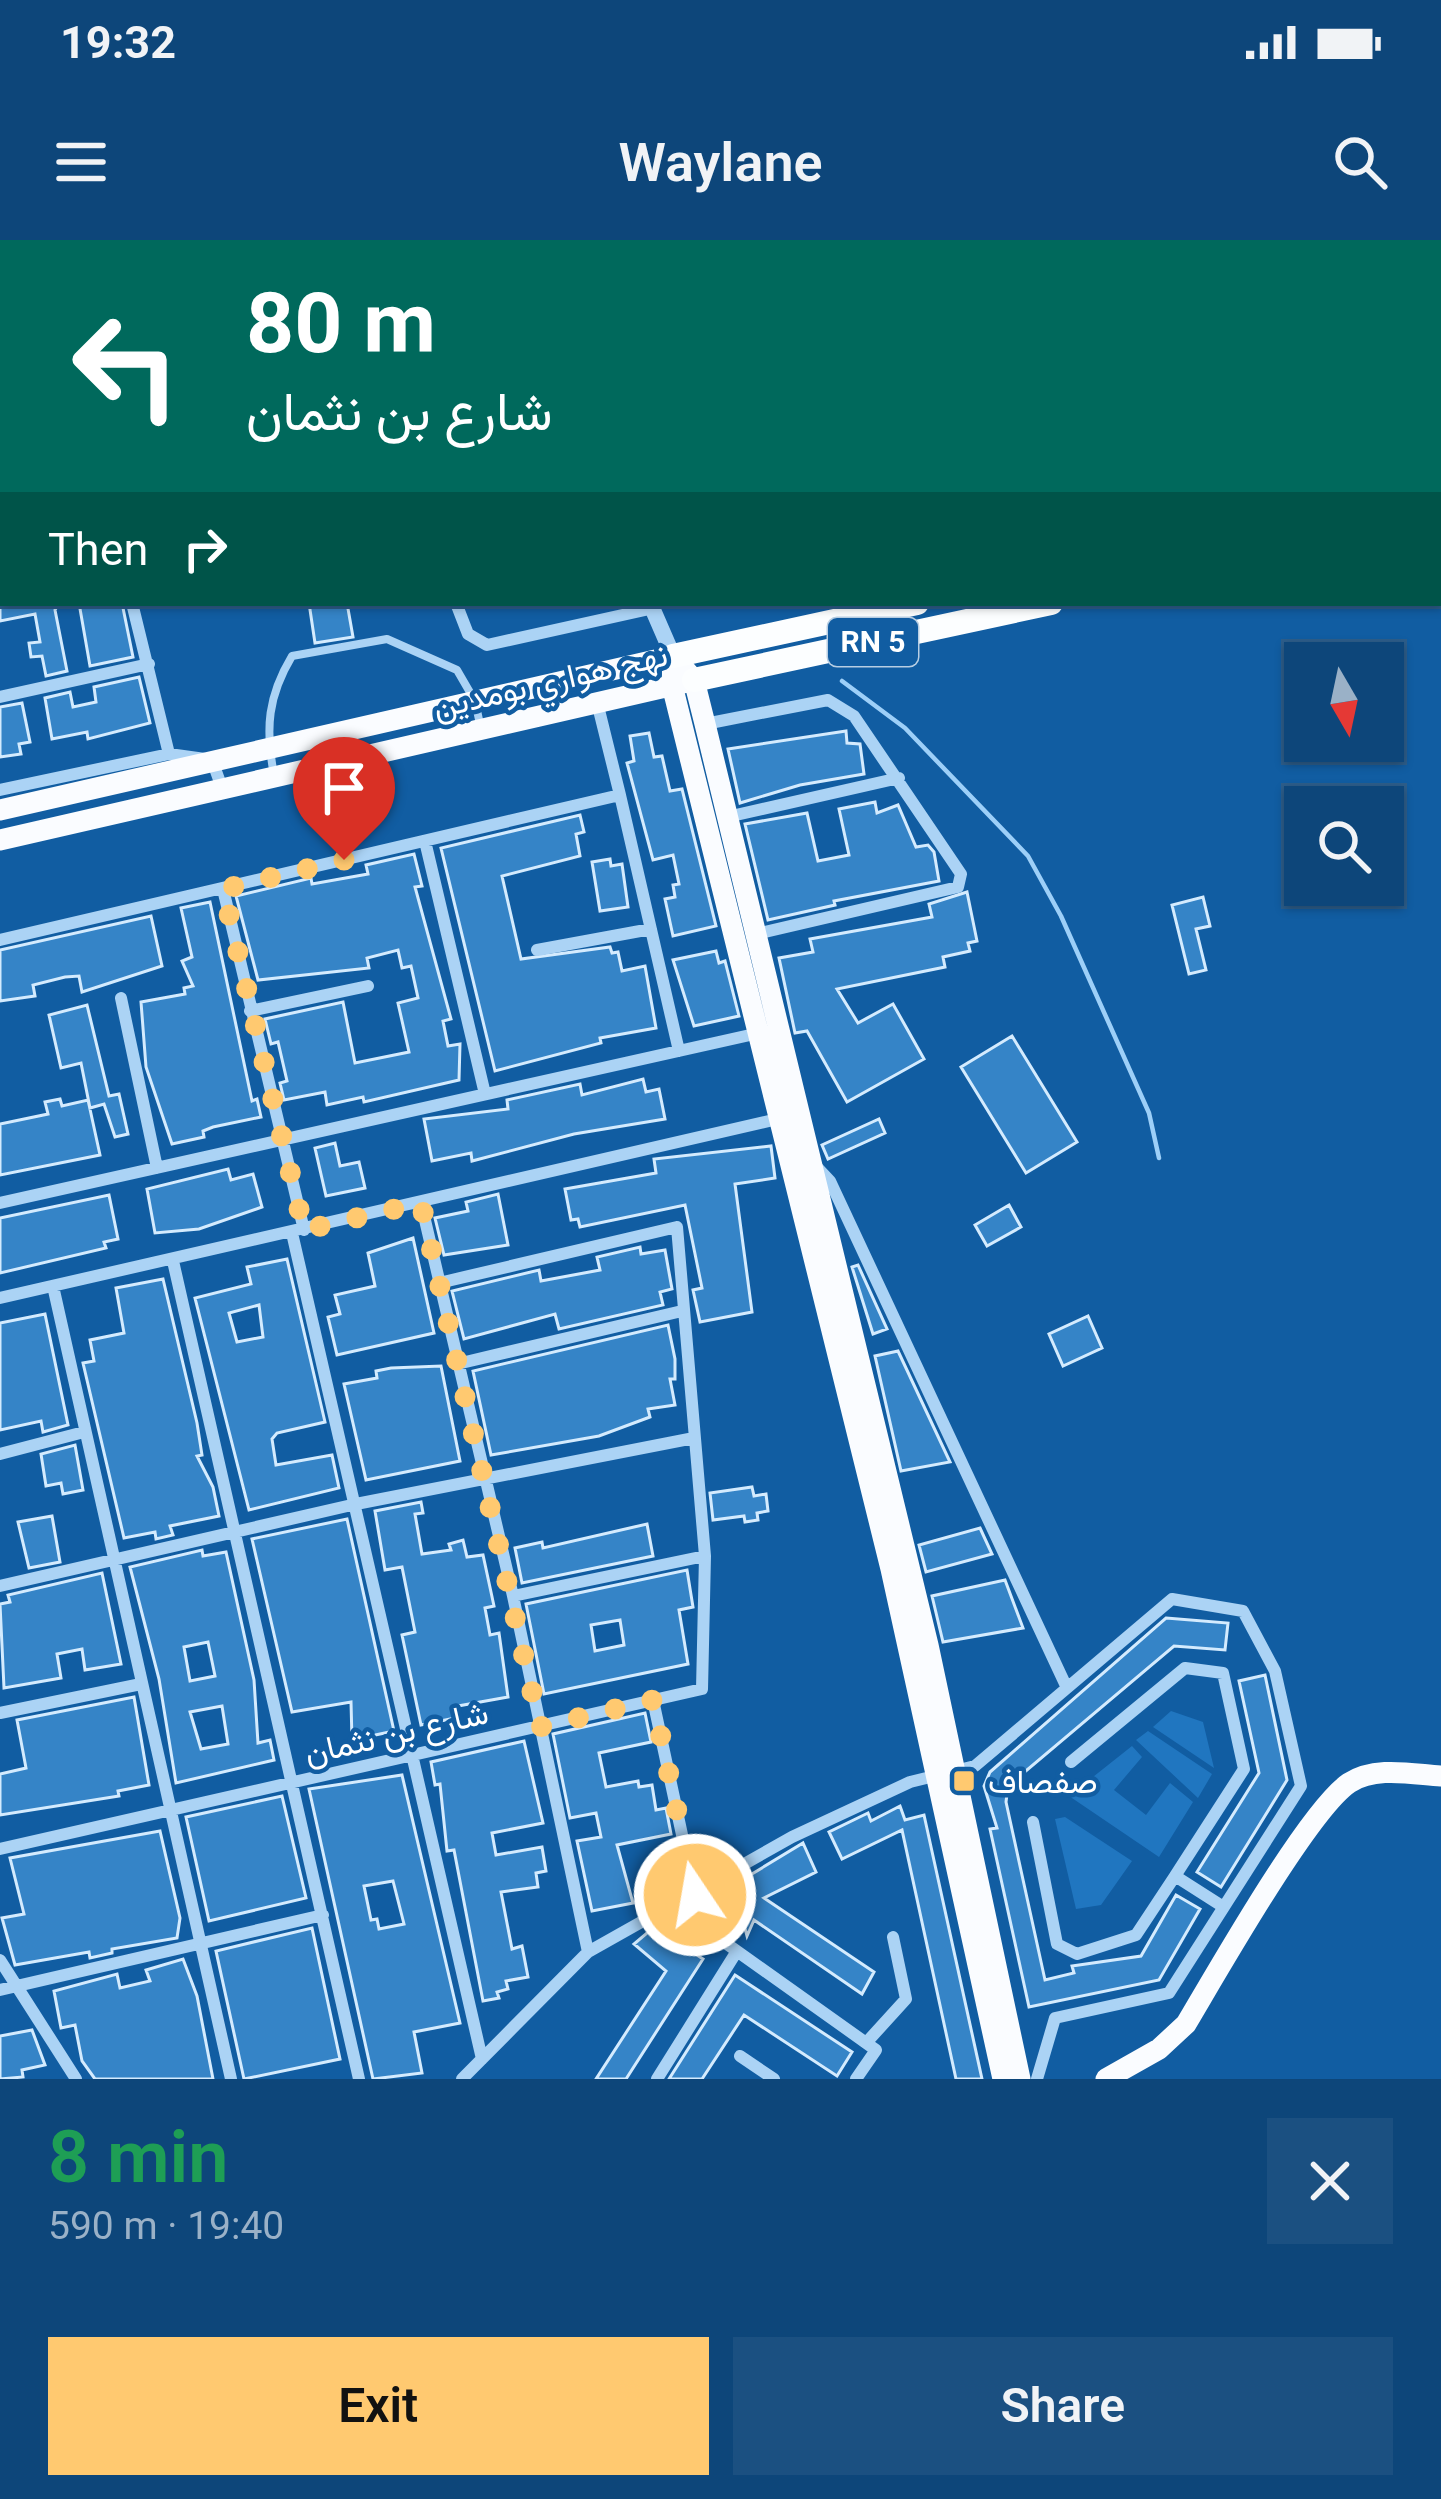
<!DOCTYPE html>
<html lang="en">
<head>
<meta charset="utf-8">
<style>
  :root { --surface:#0d467a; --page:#1b5081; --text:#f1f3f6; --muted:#9ab1c7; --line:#2d5e8b; --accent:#ffc970 }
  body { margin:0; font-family:Roboto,Vazirmatn,sans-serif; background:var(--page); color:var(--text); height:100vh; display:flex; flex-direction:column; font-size:45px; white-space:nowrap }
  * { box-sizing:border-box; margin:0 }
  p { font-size:39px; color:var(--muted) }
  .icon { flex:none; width:66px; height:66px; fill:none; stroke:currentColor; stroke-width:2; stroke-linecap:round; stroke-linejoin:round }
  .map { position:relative; height:1839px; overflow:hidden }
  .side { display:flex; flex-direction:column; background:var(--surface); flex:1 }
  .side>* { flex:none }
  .guide { position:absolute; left:0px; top:0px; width:1443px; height:366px; box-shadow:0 3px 9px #0004,0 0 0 3px var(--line); background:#00695c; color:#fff; overflow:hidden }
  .needle { width:78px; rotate:171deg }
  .fabs { position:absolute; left:1284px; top:402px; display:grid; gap:24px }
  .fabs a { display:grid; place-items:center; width:120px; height:120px; border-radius:0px; background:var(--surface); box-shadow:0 3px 9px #0004,0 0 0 3px var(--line); font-size:60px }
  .pin { position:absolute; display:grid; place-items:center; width:102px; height:102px; color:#fff; margin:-123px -51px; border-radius:50% 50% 50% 0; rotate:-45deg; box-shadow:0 0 12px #0007 }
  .pin .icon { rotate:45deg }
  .me { position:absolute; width:132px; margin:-66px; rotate:348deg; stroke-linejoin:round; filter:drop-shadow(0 0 9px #0008) }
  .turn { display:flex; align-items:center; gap:42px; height:252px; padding:0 48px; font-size:54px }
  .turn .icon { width:156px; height:156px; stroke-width:2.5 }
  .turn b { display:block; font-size:84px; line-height:102px }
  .then { display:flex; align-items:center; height:114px; padding:0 48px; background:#0003; gap:24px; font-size:45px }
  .round { display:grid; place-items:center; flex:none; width:126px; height:126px; border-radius:0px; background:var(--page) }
  .summary { display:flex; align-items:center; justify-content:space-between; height:204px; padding:0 48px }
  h1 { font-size:72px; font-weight:600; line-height:90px; color:#1e9e55 }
  .cta { display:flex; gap:24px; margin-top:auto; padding:24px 48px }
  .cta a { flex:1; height:138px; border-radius:0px; background:var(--accent); color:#111; font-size:48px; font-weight:600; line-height:138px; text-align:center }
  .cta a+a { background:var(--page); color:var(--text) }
  .status { display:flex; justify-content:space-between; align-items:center; height:84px; padding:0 60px; background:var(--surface); direction:ltr }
  .status svg { height:33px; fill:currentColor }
  header { display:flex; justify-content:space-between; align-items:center; height:156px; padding:0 48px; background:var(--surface); font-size:54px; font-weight:600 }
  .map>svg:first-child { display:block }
  .green { fill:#2076c0 }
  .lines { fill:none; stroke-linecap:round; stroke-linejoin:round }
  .stream { stroke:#9dcff8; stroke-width:4.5 }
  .building { fill:#3584c7; stroke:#d4ebfe; stroke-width:3; fill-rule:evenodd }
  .service { stroke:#abd3f5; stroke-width:8 }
  .minor { stroke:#abd3f5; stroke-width:12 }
  .tertiary { stroke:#abd3f5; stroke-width:16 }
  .primary { stroke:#fafcff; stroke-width:21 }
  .trunk { stroke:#fcfeff; stroke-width:24 }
  .route { stroke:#ffc970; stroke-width:21; stroke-dasharray:0 37.8 }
  .poi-dot { fill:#ffc970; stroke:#115da2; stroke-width:4.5 }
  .labels { text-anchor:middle; stroke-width:9; stroke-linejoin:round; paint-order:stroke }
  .shield { fill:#115da2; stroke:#b8cee3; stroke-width:3 }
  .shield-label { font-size:30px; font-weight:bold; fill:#fff }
  .street-label { font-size:33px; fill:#fff; stroke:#115da2 }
  .poi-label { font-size:33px; fill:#fff; stroke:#115da2; text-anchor:start }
</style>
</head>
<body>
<div class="status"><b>19:32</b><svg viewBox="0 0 49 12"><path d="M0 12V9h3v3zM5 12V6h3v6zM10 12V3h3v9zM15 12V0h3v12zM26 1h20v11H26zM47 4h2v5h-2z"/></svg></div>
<header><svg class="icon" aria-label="menu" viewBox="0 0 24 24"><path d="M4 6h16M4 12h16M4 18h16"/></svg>Waylane<svg class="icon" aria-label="search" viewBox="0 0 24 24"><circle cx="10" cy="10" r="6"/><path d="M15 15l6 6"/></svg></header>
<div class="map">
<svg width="1441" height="1839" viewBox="0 0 1441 1839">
  <rect width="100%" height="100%" fill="#115da2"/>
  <!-- green -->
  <path class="green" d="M 1171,1471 L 1203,1482 L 1214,1528 L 1153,1487 Z
    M 1148,1491 L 1212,1534 L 1198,1558 L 1136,1500 Z
    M 1132,1506 L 1142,1517 L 1114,1550 L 1146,1575 L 1170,1543 L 1193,1562 L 1159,1617 L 1069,1556 Z
    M 1065,1577 L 1132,1621 L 1101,1665 L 1076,1669 L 1055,1579 Z"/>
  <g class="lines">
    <!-- stream -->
    <path class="stream" d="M 344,0 L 347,3
      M 842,441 L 905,488 L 1028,616 L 1061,676 L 1149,873 L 1159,918"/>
  </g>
  <!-- building -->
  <path class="building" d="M 0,363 L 59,363 L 55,370 L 67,431 L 46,436 L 42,416 L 31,417 L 29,403 L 40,402 L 35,374 L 0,381 Z
    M 79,363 L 122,363 L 133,417 L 90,426 Z
    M 309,363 L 347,363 L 353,397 L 315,403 Z
    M 139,437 L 150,483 L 88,499 L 87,492 L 52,499 L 45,458 L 70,452 L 73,467 L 96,462 L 94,447 Z
    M 22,463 L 30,502 L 19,504 L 21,514 L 0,517 L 0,467 Z
    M 846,491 L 847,503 L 860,504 L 864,534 L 800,545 L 740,563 L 728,509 Z
    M 649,493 L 654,517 L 662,516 L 670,551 L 682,549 L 716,686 L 673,696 L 665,659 L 675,657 L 673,645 L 679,644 L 673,615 L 653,620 L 627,523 L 634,521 L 630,496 Z
    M 875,562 L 877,573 L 898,565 L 916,607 L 928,605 L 934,612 L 939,641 L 834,661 L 835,665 L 768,680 L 745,584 L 807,573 L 818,621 L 849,615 L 839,569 Z
    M 580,575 L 584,592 L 576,594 L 580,616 L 502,636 L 521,719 L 610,707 L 612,713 L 618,712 L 622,731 L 645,726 L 656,788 L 600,798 L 601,803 L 495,831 L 441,608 Z
    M 414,614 L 422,646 L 415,647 L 451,779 L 443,781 L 448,806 L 460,804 L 459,840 L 364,862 L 363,857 L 327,865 L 325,852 L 284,860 L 280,843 L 287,841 L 278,802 L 271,804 L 265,779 L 343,762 L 355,823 L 409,812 L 398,763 L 418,758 L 411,726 L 402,728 L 398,710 L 367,718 L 369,728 L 258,740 L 236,656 L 311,638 L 312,644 L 368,634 L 366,625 Z
    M 610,619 L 611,626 L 622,624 L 628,667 L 600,671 L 592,622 Z
    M 967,652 L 977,701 L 968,703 L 970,711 L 943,717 L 945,727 L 837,749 L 858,783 L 893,764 L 924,819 L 847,862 L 807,791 L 795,793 L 779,718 L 813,712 L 810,699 L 932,677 L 929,664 Z
    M 1203,657 L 1210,686 L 1196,689 L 1206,730 L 1189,734 L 1172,665 Z
    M 210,662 L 252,861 L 257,859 L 261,877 L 213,887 L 203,891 L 204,897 L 172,904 L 146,827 L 141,762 L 185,754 L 184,748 L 193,746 L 182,721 L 192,717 L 181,668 Z
    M 151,676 L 162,726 L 82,752 L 79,736 L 65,737 L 33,745 L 35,756 L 0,761 L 0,710 Z
    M 716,711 L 719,723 L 725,721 L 739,776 L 694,786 L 673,720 Z
    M 87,765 L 109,856 L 119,854 L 128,894 L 115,897 L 104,864 L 90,868 L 81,823 L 61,828 L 49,775 Z
    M 1012,796 L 1077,902 L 1026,933 L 961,827 Z
    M 643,839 L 646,852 L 659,849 L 665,879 L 574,894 L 472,921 L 471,913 L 432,921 L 424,879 L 508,869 L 507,860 L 580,844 L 582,855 Z
    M 60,859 L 62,866 L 88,860 L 100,915 L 0,935 L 0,884 L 48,874 L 45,862 Z
    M 879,879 L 885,893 L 828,919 L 822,905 Z
    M 335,903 L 340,926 L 359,922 L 365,948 L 326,956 L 315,908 Z
    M 771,906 L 775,938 L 735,944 L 752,1072 L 700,1082 L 693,1050 L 702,1048 L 685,965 L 580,987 L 578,979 L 571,980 L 565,949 L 656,933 L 654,919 Z
    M 228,929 L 231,940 L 253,934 L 262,967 L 199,989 L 155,993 L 147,949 Z
    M 498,954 L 508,1005 L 444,1015 L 435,978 L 468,971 L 466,962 Z
    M 109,955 L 118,999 L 104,1002 L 106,1008 L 0,1033 L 0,978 Z
    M 1009,965 L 1021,987 L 987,1006 L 975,985 Z
    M 413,998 L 434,1093 L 337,1115 L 328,1077 L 340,1074 L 335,1055 L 375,1046 L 368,1013 Z
    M 640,1007 L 641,1014 L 665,1010 L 672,1049 L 660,1052 L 663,1065 L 559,1089 L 555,1074 L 464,1099 L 452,1051 L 539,1030 L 541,1041 L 600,1030 L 597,1017 Z
    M 287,1019 L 325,1182 L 277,1193 L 272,1199 L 276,1225 L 332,1215 L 339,1248 L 249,1270 L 195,1058 L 251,1044 L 247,1027 ZM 259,1065 L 263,1097 L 237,1102 L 229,1073 Z
    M 858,1025 L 887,1089 L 873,1094 L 852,1027 Z
    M 163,1039 L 197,1183 L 202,1215 L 197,1216 L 213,1247 L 219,1276 L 170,1286 L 173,1295 L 156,1299 L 155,1292 L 124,1298 L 83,1123 L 94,1121 L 90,1100 L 124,1093 L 116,1048 Z
    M 45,1074 L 68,1185 L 43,1192 L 41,1181 L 0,1190 L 0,1083 Z
    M 1088,1076 L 1102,1108 L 1063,1126 L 1049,1094 Z
    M 668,1085 L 675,1119 L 675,1139 L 670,1139 L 675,1165 L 648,1169 L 650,1177 L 599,1196 L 491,1215 L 473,1131 Z
    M 898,1111 L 950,1222 L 901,1231 L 875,1116 Z
    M 441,1126 L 460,1221 L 366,1240 L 344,1144 L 377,1138 L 376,1131 L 391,1128 Z
    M 75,1205 L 83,1250 L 63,1254 L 61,1243 L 46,1246 L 41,1214 Z
    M 752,1247 L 754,1256 L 766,1254 L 768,1271 L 757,1273 L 758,1280 L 745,1282 L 744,1276 L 713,1280 L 710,1253 Z
    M 421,1262 L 423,1273 L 415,1274 L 422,1314 L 451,1310 L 449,1304 L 463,1300 L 467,1317 L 483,1315 L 494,1366 L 485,1368 L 490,1395 L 499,1393 L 508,1457 L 458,1466 L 460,1477 L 421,1485 L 402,1395 L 415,1392 L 402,1327 L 385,1330 L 375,1271 Z
    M 52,1276 L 60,1322 L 29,1328 L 18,1282 Z
    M 347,1279 L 394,1491 L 352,1500 L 351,1462 L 292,1472 L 252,1299 Z
    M 647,1284 L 653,1316 L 522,1343 L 515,1308 L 542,1302 L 543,1308 Z
    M 980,1288 L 992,1314 L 926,1332 L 919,1305 Z
    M 202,1310 L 203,1316 L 226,1312 L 254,1440 L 258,1503 L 270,1500 L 274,1520 L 176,1543 L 159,1439 L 130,1327 ZM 208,1402 L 215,1436 L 190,1441 L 184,1407 ZM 222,1466 L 228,1504 L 201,1509 L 190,1472 Z
    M 687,1330 L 693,1367 L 679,1370 L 688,1424 L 544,1454 L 526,1364 ZM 620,1380 L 624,1405 L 595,1411 L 591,1385 Z
    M 102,1333 L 121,1424 L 85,1430 L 82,1409 L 57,1414 L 61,1438 L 4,1448 L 0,1364 L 10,1362 L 8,1355 Z
    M 1005,1340 L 1023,1388 L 943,1402 L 932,1356 Z
    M 1166,1378 L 1228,1383 L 1225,1410 L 1174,1406 L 1008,1546 L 1006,1562 L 1045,1740 L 1074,1733 L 1072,1726 L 1141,1716 L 1176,1655 L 1200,1669 L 1159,1740 L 1029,1767 L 990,1589 L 997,1588 L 984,1546 L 990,1532 Z
    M 1265,1435 L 1287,1540 L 1221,1647 L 1197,1632 L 1259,1533 L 1239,1441 Z
    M 134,1457 L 149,1545 L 118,1551 L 119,1556 L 0,1575 L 0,1534 L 26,1528 L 17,1480 Z
    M 645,1473 L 651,1502 L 599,1513 L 606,1547 L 638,1541 L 639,1547 L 652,1545 L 656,1570 L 666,1568 L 671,1594 L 617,1605 L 633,1663 L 592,1671 L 577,1601 L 601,1597 L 596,1573 L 570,1578 L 553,1494 Z
    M 524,1501 L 543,1583 L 492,1593 L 496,1615 L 542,1607 L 546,1631 L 536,1633 L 538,1647 L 501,1652 L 512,1709 L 522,1706 L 528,1737 L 506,1741 L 508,1749 L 497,1752 L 499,1758 L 483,1761 L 454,1610 L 447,1611 L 440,1544 L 435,1545 L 431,1522 Z
    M 402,1535 L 460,1783 L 414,1792 L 422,1833 L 373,1839 L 309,1549 ZM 393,1641 L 404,1684 L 379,1689 L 377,1679 L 371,1680 L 364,1646 Z
    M 282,1556 L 306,1658 L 209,1681 L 186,1577 Z
    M 900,1566 L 905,1580 L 924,1575 L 982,1839 L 956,1839 L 902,1590 L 842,1619 L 829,1592 L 868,1573 L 871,1581 Z
    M 160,1591 L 180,1678 L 177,1698 L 112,1709 L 112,1713 L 90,1718 L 89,1712 L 15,1725 L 2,1678 L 24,1674 L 10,1618 Z
    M 803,1603 L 816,1632 L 764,1658 L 874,1732 L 862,1754 L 754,1680 L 747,1696 L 738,1662 L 747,1655 L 742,1640 Z
    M 654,1687 L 703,1719 L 626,1839 L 596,1839 L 666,1731 L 634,1704 Z
    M 312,1688 L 340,1819 L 244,1839 L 216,1711 Z
    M 183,1719 L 197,1756 L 213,1839 L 95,1839 L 82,1821 L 75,1785 L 61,1788 L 54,1751 L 117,1734 L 120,1748 L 150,1741 L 146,1730 Z
    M 735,1735 L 852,1812 L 837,1836 L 744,1775 L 702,1839 L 669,1839 Z
    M 32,1790 L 45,1825 L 22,1830 L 23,1837 L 0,1839 L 0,1796 Z"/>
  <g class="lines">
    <!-- service -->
    <path class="service" d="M 753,3 L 754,0
      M 274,535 C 265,488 268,456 292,416 L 387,399 L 457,430 L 475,461 L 481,489"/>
    <!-- minor -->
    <path class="minor" d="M 46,0 L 47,3
      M 692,0 L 695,3
      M 0,328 L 0,341
      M 456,363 L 468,394 L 487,405 L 654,368
      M 0,457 L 149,424
      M 705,484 L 828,460 L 854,476 L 961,634 L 958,647 L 756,694
      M 169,514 L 212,520 L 222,548
      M 0,550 L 169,514 L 132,363
      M 620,555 L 679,811
      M 727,577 L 899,538
      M 425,601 L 485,854
      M 223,649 L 304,990
      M 0,700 L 620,555 L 597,462
      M 537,710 L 651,689
      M 121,758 L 157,928
      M 250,771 L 368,746
      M 814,924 L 830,941 L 1067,1448
      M 0,963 L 759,793
      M 421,963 L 513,1356 L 588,1712
      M 292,993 L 482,1819
      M 173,1021 L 359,1839
      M 53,1046 L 231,1839
      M 0,1058 L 782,878
      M 457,1124 L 682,1071
      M 0,1214 L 84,1192
      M 0,1346 L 356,1264 L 694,1198
      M 513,1356 L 705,1316
      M 653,1460 L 695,1655
      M 0,1473 L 141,1444
      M 1071,1522 L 1185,1428 L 1223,1433 L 1244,1529 L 1175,1636 L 1222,1666
      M 1033,1582 L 1057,1704 L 1077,1714 L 1136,1695 L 1175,1636
      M 0,1609 L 702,1449 L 705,1316 L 677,987 L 439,1043
      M 675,1667 L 876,1810 L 856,1839
      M 0,1720 L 76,1839
      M 0,1750 L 323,1675
      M 866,1803 L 906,1759 L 893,1697
      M 740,1816 L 774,1839
      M 462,1839 L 588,1712 L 792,1597 L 910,1542 L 975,1526 L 1172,1359 L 1243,1371 L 1275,1431 L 1301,1546 L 1169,1753 L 1055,1778 L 1037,1839
      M 657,1839 L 737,1711"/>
    <!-- tertiary -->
    <path class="tertiary" d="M 174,0 L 174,3
      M 0,115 L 3,115
      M 650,363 L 673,416"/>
    <!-- primary -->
    <path class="primary" d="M 0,570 L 673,416
      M 0,600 L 683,443
      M 1003,1839 L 891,1329 L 672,445 L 673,416 L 694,440 L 705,484 L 928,1405 L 1020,1839
      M 1106,1839 L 1159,1809 L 1186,1784 C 1216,1734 1308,1571 1349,1543 C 1375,1526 1411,1534 1441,1536"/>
    <!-- trunk -->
    <path class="trunk" d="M 1440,246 L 1441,246
      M 1440,278 L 1441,278
      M 673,416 L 917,363
      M 694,440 L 1051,363"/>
  </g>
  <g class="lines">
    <!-- route -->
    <path class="route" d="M 344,620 L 223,649 L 304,990 L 421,963 L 540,1487 L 653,1460 L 695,1655"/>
  </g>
  <!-- markers -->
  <rect class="poi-dot" x="952" y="1529" width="24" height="24" rx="6"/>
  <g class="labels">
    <!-- shield labels -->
    <rect class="shield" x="828" y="378" width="90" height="48" rx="9"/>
    <g class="shield-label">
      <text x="873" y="412">RN 5</text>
    </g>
    <!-- street labels -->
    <g class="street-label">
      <text transform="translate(550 440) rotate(-13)" y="12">نهج هواري بومدين</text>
      <text transform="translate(396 1492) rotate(-13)" y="12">شارع بن نثمان</text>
    </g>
    <!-- poi labels -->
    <g class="poi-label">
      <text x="988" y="1553">صفصاف</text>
    </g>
  </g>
</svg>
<div class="fabs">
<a><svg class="needle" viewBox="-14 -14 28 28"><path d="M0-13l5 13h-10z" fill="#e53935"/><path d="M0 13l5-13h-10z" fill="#9ab1c7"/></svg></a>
<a><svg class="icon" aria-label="search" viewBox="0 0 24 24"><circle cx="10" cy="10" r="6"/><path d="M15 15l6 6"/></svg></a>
</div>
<div class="pin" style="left:344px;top:620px;background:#d93025"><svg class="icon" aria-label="arrive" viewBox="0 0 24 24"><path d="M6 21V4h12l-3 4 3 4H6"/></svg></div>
<svg class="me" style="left:695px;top:1655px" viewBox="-20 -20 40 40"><circle r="17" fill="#ffc970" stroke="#fff" stroke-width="3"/><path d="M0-11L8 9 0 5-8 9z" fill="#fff"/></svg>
<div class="guide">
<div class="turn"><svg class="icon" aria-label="left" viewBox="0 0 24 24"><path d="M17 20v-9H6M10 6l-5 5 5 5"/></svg><div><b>80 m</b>شارع بن نثمان</div></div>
<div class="then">Then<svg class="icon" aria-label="right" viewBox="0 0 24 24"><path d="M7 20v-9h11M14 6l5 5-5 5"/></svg></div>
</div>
</div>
<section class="side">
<div class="summary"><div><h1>8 min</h1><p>590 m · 19:40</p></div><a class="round"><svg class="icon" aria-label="close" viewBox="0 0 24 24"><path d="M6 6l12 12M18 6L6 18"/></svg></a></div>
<div class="cta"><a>Exit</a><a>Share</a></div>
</section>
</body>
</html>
